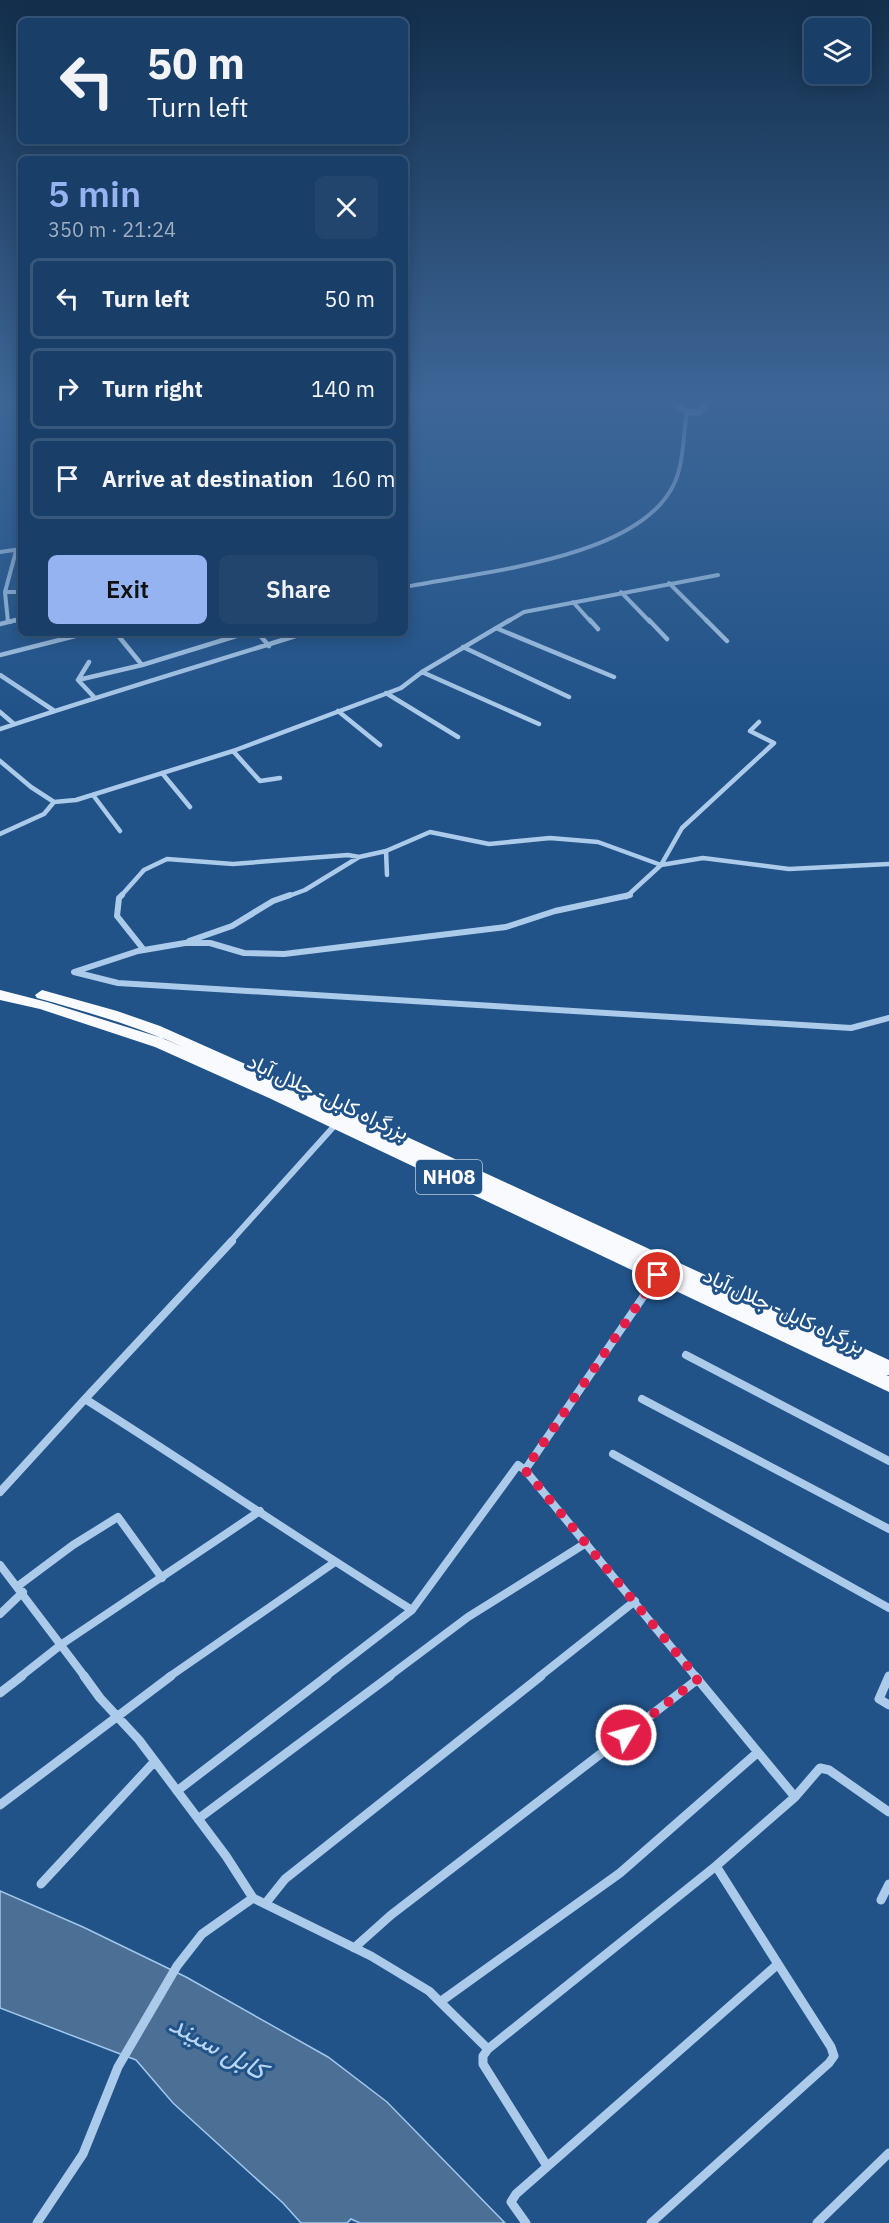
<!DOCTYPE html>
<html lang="en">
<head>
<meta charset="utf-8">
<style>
  :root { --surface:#193e67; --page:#22456d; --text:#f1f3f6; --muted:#9faec0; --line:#37577b; --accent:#95b2f1 }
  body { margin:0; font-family:"IBM Plex Sans",Vazirmatn,sans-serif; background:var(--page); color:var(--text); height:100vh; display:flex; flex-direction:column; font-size:22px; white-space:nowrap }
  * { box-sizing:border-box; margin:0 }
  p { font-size:20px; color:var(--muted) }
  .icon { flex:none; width:33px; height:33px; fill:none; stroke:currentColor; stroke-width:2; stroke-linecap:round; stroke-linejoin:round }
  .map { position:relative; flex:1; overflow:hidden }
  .sheet { position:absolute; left:18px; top:156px; width:390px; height:480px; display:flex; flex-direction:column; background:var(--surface); border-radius:9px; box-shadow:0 3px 15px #0003,0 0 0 2px var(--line) }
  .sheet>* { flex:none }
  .banner { position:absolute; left:18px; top:18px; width:390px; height:126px; border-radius:9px; box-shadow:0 3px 15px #0003,0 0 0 2px var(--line); background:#193e67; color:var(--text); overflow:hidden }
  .buttons { position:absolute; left:804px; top:18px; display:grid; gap:12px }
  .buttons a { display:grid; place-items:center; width:66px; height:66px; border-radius:9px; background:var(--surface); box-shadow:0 3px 15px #0003,0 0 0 2px var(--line); font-size:30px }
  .pin { position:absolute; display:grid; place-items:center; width:51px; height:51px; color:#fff; margin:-26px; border:3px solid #fff; border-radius:50%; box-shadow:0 2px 6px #0007 }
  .me { position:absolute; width:66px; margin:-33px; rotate:53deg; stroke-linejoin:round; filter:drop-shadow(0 0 4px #0008) }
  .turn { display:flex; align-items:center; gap:21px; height:126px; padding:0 30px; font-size:27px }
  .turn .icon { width:78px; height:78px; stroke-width:2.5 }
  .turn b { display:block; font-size:42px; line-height:51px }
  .round { display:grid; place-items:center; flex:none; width:63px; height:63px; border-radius:9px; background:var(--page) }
  .headline { display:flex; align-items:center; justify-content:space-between; height:102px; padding:0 30px }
  h1 { font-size:36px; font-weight:600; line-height:45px; color:var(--accent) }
  .button { display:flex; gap:12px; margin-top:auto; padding:12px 30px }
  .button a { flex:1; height:69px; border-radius:9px; background:var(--accent); color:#111; font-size:24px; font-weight:600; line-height:69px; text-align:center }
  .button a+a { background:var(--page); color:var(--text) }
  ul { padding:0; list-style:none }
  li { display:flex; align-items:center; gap:18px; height:81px; margin:0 12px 9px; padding:0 18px; border:3px solid var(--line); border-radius:9px }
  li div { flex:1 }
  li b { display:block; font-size:22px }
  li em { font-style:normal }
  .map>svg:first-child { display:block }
  .water { fill:#4c6f95; stroke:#a0c7ec; stroke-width:1.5 }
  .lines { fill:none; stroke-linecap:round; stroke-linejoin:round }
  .minor-far4 { stroke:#accbea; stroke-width:4 }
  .minor-far3 { stroke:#accbea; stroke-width:4.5 }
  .minor-far2 { stroke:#accbea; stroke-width:6 }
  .minor-far1 { stroke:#accbea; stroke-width:8 }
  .minor { stroke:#accbea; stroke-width:9 }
  .tertiary { stroke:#accbea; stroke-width:7 }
  .trunk { fill:#f8fafe; fill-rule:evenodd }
  .route { stroke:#e11d48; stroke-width:10; stroke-dasharray:0 18 }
  .labels { text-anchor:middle; stroke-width:6; stroke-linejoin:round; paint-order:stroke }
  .shield { fill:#215389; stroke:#bccbdc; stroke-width:1.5 }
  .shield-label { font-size:20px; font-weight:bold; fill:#fff }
  .street-label { font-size:21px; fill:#fff; stroke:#215389 }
  .near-water-label { font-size:27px; font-style:italic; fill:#b8d5f2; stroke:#215389 }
</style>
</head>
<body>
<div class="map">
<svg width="889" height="2223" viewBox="0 0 889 2223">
  <rect width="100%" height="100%" fill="#215389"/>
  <!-- water -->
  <path class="water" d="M 0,1891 L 83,1927 L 186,1977 L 328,2057 L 387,2102 L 505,2223 L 360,2223 L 351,2219 L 347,2223 L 301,2223 L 283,2203 L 173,2103 L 136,2060 L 0,2008 Z"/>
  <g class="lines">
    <!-- minor-far4 -->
    <path class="minor-far4" d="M 0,552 L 21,549
      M 669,583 L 708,622
      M 405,587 C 479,572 639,559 674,484 C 684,463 683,435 687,412
      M 5,592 L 21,592
      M 621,592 L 650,622
      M 573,602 L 591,622
      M 8,622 L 5,592 L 16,551
      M 9,622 L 21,619
      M 507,622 L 524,612 L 718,575"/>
    <!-- minor-far3 -->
    <path class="minor-far3" d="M 590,620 L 598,629
      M 649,620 L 667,639
      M 706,620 L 727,641
      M 0,624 L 16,620
      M 496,628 L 614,677
      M 116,633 L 142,665
      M 258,633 L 269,646
      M 463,647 L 569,697
      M 0,655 L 87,633
      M 89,662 L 78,680 L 94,697
      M 422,672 L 539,724
      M 0,675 L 53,710
      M 78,680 L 142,665 L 246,633
      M 386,693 L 458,737
      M 338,711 L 380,745
      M 0,712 L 14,724
      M 0,729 C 101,695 203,665 305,633
      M 233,751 L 260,781 L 280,778
      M 0,761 L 31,787 L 54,802 L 76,800 L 233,751 L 401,688 L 422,672 L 510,620
      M 162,773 L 190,807
      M 93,795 L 120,831
      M 0,834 L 44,814 L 54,802
      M 387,875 L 386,851 L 430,832 L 489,844 L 550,838 L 598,842 L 661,865 L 682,828 L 774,743 L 750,731 L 759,722
      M 120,897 L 144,870 L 167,859 L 233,864 L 348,855 L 359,857
      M 286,897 L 305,890 L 359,857 L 386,851
      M 626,897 L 661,865 L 703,858 L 789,869 L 889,864"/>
    <!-- minor-far2 -->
    <path class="minor-far2" d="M 122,895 L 119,898 L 117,916 L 144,950
      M 630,895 L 555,911 L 506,927 L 284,954 L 244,953 L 210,943 L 185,943 L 138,951 L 74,972 L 118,983 L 851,1028 L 889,1018
      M 189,941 L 232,926 L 273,901 L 290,895
      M 230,1242 L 336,1124"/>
    <!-- minor-far1 -->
    <path class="minor-far1" d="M 658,1275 L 525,1470 L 696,1677
      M 686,1355 L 889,1461
      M 85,1399 L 232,1241
      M 642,1399 L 889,1529
      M 613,1454 L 889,1608
      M 0,1492 L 85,1399 C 195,1468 302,1542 412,1610 L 518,1465 L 525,1470
      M 0,1565 L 85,1677
      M 18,1586 L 73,1545 L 118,1517 L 162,1578
      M 0,1614 L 23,1592
      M 20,1677 L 62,1644 L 260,1511
      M 169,1677 L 335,1562
      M 325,1677 L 412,1610
      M 388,1677 L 468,1617 L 586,1543
      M 539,1677 L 635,1601"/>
    <!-- minor -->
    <path class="minor" d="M 84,1676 L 100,1698 L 139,1740 L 226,1856 L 253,1898 L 371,1956 L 429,1991 L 488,2049 L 716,1866 L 795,1797 L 820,1768 L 829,1770 L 889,1812
      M 695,1676 L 795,1797
      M 889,1676 L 879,1699 L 889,1705
      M 0,1693 L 22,1676
      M 177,1791 L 327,1676
      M 0,1805 L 171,1676
      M 198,1819 L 390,1676
      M 41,1884 L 155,1761
      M 881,1900 L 889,1884
      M 265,1904 L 285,1879 L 541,1676
      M 354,1948 L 391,1915 L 698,1679
      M 440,2002 L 620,1873 L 757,1753
      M 488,2049 L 483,2056 L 483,2064 L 547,2166
      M 37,2223 L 83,2154 L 118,2067 L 177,1966 L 202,1934 L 253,1898
      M 526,2223 L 511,2202 L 516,2194 L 778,1964 L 716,1866
      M 651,2223 L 829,2063 L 834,2056 L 831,2047 L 778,1964
      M 817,2223 L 889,2153"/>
    <!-- tertiary -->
    <path class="tertiary" d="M 673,402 L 687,412 L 699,412 L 707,402"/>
    <!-- trunk -->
    <path class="trunk" d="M 0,990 L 47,1002 L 165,1039 L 183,1047 C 136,1026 87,1012 37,998 L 35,995 L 42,990 L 117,1011 L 160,1026 L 349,1110 L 889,1360 L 889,1375 L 886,1375 L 889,1376 L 889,1392 L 269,1098 L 155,1047 L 40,1009 L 0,1000 Z"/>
  </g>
  <!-- sky -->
  <linearGradient id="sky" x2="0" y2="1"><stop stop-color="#122e4b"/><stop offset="0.56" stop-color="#3d6697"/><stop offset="1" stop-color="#3d6697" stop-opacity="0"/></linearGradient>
  <rect width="889" height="714" fill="url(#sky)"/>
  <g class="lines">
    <!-- route -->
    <path class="route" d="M 626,1735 L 698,1679 L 525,1470 L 658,1275"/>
  </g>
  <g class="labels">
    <!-- shield labels -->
    <rect class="shield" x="416" y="1160" width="66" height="34" rx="4.5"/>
    <g class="shield-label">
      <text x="449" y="1184">NH08</text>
    </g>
    <!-- street labels -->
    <g class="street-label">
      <text transform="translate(328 1097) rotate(25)" y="7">بزرگراه کابل- جلال آباد</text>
      <text transform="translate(784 1311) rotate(25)" y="7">بزرگراه کابل- جلال آباد</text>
    </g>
    <!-- near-water labels -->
    <g class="near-water-label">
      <text transform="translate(218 2047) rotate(29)" y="9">کابل سيند</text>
    </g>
  </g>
</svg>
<div class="buttons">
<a><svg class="icon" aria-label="layers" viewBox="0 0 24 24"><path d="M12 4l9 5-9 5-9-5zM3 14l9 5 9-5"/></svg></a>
</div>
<div class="pin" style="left:658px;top:1275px;background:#d93025"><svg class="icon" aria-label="arrive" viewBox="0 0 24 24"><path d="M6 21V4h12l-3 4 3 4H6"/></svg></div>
<svg class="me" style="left:626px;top:1735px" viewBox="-20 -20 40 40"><circle r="17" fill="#e11d48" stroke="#fff" stroke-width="3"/><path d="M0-11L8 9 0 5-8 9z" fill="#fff"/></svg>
<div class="banner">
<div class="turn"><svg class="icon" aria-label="left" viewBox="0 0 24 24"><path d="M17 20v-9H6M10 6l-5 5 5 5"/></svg><div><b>50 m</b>Turn left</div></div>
</div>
<section class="sheet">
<div class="headline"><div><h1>5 min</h1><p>350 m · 21:24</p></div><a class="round"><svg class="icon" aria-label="close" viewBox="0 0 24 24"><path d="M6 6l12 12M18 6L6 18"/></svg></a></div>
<ul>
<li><svg class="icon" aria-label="left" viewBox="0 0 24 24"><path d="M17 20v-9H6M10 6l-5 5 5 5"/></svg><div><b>Turn left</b></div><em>50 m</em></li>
<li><svg class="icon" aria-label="right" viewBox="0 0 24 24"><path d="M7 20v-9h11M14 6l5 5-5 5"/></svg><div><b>Turn right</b></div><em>140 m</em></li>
<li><svg class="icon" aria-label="arrive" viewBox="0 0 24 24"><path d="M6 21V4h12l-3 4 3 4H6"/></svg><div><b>Arrive at destination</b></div><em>160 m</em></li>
</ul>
<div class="button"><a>Exit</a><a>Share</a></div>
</section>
</div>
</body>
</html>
